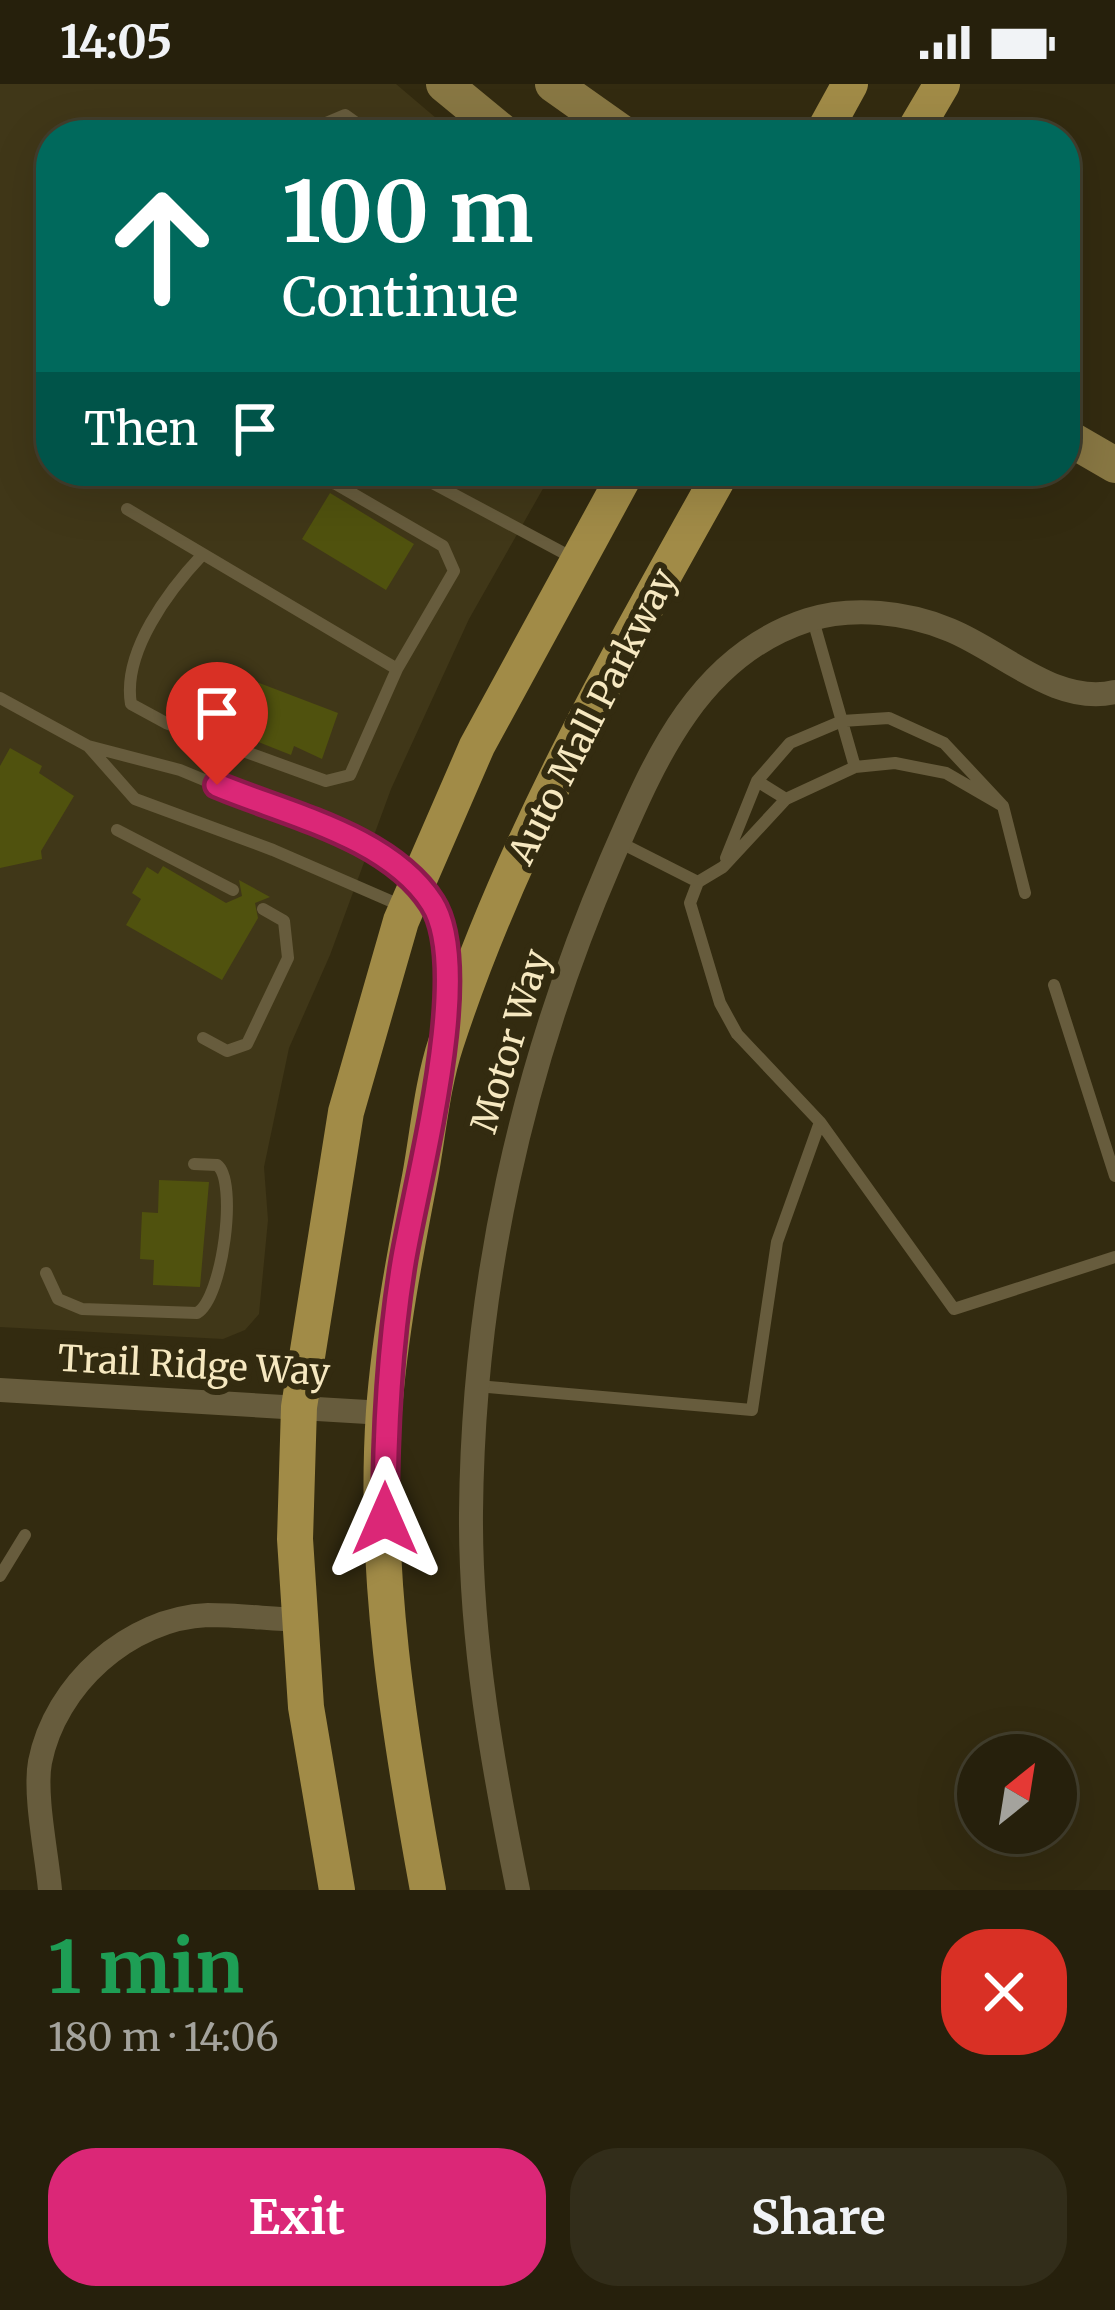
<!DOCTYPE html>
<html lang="en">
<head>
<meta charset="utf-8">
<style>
  :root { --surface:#26200c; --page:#322d1a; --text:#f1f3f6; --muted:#a4a39d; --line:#423e2d; --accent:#db2777 }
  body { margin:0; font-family:Merriweather,serif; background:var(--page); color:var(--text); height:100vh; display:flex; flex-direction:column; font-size:45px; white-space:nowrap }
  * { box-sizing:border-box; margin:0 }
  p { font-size:39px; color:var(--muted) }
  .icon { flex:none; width:66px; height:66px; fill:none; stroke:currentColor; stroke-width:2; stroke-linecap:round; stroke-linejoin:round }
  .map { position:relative; height:1806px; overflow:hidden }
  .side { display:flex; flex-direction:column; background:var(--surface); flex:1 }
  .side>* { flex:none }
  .hud { position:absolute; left:36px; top:36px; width:1044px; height:366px; border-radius:48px; box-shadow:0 12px 48px #0002,0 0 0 3px var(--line); background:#00695c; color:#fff; overflow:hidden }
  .needle { width:78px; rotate:30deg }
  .fabs { position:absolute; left:957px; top:1650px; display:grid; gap:24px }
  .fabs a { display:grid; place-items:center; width:120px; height:120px; border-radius:50%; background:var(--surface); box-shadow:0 12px 48px #0002,0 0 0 3px var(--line); font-size:60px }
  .pin { position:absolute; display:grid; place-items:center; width:102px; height:102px; color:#fff; margin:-123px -51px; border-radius:50% 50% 50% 0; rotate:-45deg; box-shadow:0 0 12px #0007 }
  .pin .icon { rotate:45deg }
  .me { position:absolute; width:132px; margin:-66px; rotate:0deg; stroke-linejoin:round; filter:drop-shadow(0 0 9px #0008) }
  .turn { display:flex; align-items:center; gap:42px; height:252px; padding:0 48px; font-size:54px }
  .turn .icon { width:156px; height:156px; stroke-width:2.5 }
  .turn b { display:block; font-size:84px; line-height:102px }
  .then { display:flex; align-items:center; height:114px; padding:0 48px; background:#0003; gap:24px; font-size:45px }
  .round { display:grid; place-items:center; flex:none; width:126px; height:126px; border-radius:48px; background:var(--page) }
  .overview { display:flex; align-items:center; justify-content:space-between; height:204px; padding:0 48px }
  h1 { font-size:72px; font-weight:700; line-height:90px; color:#1e9e55 }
  .button { display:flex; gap:24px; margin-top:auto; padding:24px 48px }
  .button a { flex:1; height:138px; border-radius:48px; background:var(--accent); color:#fff; font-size:48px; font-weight:700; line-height:138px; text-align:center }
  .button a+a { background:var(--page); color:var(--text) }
  .status { display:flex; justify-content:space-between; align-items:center; height:84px; padding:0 60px; background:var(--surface); direction:ltr }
  .status svg { height:33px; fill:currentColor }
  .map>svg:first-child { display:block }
  .built { fill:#403718 }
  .building { fill:#50520e }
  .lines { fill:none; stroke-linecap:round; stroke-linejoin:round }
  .lane { stroke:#675c3d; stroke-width:12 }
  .street { stroke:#675c3d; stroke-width:24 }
  .secondary { stroke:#887743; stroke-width:36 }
  .primary { stroke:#a18b47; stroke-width:36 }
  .route-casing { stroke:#8e194d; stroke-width:30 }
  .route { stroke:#db2777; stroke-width:21 }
  .labels { text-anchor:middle; stroke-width:12; stroke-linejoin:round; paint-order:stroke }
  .street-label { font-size:36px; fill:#f6e8c0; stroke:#332b10 }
</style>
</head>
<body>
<div class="status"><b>14:05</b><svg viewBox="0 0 49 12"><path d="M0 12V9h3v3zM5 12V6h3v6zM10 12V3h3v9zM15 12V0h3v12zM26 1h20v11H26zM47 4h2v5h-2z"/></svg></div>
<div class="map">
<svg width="1115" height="1806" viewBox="0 0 1115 1806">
  <rect width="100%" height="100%" fill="#332b10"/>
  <!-- built -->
  <path class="built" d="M 0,0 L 396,0 L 456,51 L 51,51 L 51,387 L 553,387 L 469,535 L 391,705 L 330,871 L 289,964 L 264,1083 L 268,1136 L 259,1230 L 245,1246 L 223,1255 L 0,1243 Z"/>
  <!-- building -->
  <path class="building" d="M 330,409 L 414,460 L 386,506 L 302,455 Z
    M 220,584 L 338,629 L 322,675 L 294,662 L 291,671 L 201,635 Z
    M 10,664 L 42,682 L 39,689 L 74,712 L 41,767 L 42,775 L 0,784 L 0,682 Z
    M 163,782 L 226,819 L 242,812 L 239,796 L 270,813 L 255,819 L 258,834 L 222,896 L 126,841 L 141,815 L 132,809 L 147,783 L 158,790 Z
    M 159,1096 L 209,1098 L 200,1203 L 153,1201 L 154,1176 L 140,1175 L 142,1128 L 158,1129 Z"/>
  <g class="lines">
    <!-- lane -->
    <path class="lane" d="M 319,51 L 326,39 L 345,31 L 373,51
      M 410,387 L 573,474
      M 127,425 L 397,585
      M 203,470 C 169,506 122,568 131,620 L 166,639 L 326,697 L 350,691 L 397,585 L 454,487 L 443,462 L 336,400 L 297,387
      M 813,536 L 855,683
      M 0,614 L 88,662 L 180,686 L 366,763 L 394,780 L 432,819 L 443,844 L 444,925
      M 89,663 L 135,715 L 273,766 L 402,822
      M 757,697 L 786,715
      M 1003,722 L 946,689 L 895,679 L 855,683 L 786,715 L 723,783 L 698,798 L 690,819 L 720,919 L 737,950 L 820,1038 L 954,1225 L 1115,1173
      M 117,746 L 233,806
      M 619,758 L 698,798
      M 726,774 L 757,697 L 790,659 L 842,637 L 889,634 L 944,659 L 1003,722 L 1025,809
      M 1054,901 L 1115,1092
      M 203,954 L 227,967 L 247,960 L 288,874 L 284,837 L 263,825
      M 46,1189 L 58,1215 L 82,1225 L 197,1229 C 223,1214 238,1096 217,1081 L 194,1080
      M 477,1302 L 752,1326 L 777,1158 L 820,1038
      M 0,1492 L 25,1451"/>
    <!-- street -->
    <path class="street" d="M 0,1306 L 384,1329
      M 50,1806 C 47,1771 34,1711 40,1678 C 55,1601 129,1534 208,1531 C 239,1531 270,1535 300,1536
      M 518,1806 C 493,1683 470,1556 471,1429 C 473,1205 521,985 610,779 C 653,680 696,572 808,536 C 852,522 908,528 950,546 C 1002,567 1056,622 1115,608"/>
    <!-- secondary -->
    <path class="secondary" d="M 444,0 L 506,51
      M 553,0 L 625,51
      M 1065,352 L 1115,381"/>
    <!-- primary -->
    <path class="primary" d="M 822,51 L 850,0
      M 912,51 L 942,0
      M 337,1806 L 306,1623 L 295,1455 L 299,1323 L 346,1028 L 401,837 L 477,662 L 627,387
      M 428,1806 C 399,1649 373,1487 384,1327 C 390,1249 405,1170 420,1093 C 428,1050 432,1001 446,959 C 513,755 618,573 722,387"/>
  </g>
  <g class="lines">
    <defs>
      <path id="route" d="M 217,701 C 286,730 389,752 432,819 C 475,886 416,1099 403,1179 C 389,1265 385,1349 385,1435"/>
    </defs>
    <!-- route casing -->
    <use href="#route" class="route-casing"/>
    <!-- route -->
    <use href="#route" class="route"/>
  </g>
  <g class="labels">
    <!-- street labels -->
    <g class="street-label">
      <text transform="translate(592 632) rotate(-63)" y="13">Auto Mall Parkway</text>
      <text transform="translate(510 957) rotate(-73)" y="13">Motor Way</text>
      <text transform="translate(194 1281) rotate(3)" y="13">Trail Ridge Way</text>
    </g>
  </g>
</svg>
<div class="fabs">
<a><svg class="needle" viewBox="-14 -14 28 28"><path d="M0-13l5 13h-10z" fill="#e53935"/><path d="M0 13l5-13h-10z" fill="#a4a39d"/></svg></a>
</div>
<div class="pin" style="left:217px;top:701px;background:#d93025"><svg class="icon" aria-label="arrive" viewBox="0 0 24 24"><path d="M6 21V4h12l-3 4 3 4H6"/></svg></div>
<svg class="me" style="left:385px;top:1435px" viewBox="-20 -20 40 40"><path d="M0-17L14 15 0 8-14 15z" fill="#db2777" stroke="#fff" stroke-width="4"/></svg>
<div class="hud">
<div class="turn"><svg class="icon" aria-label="ahead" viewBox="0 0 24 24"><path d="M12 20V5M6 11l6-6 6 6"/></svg><div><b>100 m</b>Continue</div></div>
<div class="then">Then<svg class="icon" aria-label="arrive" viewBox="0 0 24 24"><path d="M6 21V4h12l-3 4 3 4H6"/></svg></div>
</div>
</div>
<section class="side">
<div class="overview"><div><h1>1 min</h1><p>180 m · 14:06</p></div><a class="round" style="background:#d93025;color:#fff"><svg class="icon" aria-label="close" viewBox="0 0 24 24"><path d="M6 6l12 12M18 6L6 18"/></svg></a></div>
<div class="button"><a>Exit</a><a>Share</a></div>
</section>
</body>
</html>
